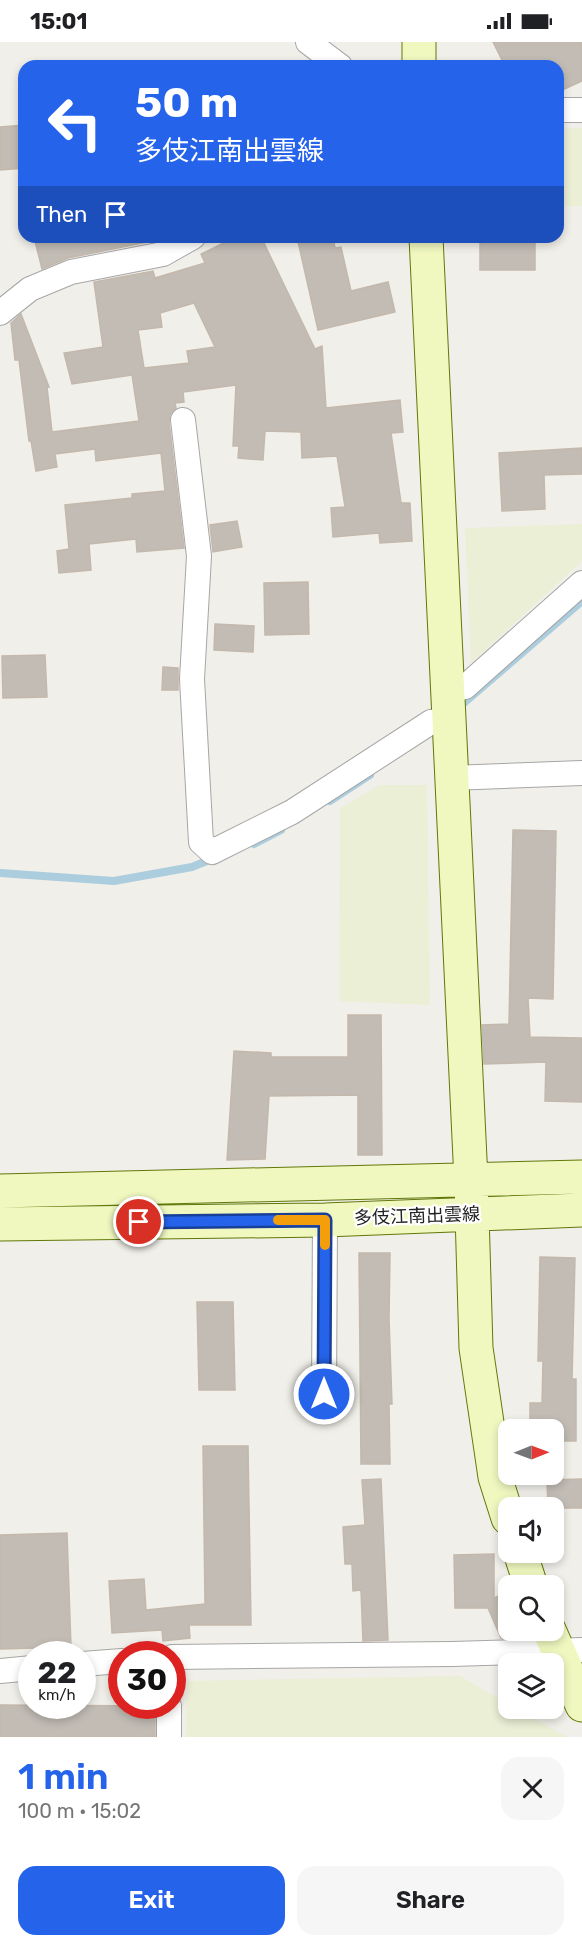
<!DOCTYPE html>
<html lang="en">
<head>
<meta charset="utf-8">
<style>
  :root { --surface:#fff; --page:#f6f6f6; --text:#202124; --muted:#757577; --accent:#2563eb }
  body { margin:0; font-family:Rubik,"Noto Sans JP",sans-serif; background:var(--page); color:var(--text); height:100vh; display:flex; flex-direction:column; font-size:22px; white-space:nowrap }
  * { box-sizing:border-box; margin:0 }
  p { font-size:20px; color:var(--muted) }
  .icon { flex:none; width:33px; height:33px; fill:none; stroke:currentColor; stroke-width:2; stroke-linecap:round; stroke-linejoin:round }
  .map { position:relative; height:1695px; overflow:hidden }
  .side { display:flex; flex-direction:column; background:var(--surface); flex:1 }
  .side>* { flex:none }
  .banner { position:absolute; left:18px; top:18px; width:546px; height:183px; border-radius:18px; box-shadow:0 3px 9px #0003; background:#2563eb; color:#fff; overflow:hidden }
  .needle { width:39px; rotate:89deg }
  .fabs { position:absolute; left:498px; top:1377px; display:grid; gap:12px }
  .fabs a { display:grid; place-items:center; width:66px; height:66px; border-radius:12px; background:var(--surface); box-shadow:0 3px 9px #0003; font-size:30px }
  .speed { position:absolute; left:18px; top:1599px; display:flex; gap:12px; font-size:30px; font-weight:700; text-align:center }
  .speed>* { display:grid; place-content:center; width:78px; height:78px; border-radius:50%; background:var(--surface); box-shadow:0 3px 9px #0003; line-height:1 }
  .speed small { font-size:15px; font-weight:400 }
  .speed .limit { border:9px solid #d22; background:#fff; color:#111 }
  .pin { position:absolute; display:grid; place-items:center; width:51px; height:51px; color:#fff; margin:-26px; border:3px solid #fff; border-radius:50%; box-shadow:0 2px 6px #0007 }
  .me { position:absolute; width:66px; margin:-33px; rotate:0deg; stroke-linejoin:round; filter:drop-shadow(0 0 4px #0008) }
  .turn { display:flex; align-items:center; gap:21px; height:126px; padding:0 18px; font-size:27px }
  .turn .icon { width:78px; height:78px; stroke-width:2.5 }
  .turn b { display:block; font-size:42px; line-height:51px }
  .then { display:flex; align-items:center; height:57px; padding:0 18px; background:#0003; gap:12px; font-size:22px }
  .round { display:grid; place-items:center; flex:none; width:63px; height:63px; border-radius:18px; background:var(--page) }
  .head { display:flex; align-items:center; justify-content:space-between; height:102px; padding:0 18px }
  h1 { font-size:36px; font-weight:600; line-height:45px; color:var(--accent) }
  .primary-button { display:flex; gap:12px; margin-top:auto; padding:12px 18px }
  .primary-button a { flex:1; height:69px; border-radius:18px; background:var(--accent); color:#fff; font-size:24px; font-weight:600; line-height:69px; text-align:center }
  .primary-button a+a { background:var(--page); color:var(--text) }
  .status { display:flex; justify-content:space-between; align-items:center; height:42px; padding:0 30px; background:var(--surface); direction:ltr }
  .status svg { height:16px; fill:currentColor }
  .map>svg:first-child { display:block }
  .farmland { fill:#eaefd5 }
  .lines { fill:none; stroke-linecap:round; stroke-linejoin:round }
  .stream { stroke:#abcddd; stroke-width:8 }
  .building { fill:#c2bcb5; stroke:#c3b8ab; stroke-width:1.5; fill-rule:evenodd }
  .street-casing { stroke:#a6a6a6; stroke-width:26 }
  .secondary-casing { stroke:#617809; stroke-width:35 }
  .street { stroke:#fff; stroke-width:24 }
  .secondary { stroke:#f0f8c0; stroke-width:33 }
  .route-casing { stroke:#184099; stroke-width:15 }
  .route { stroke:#2563eb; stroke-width:10 }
  .slow { stroke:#f59e0b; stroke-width:10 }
  .labels { text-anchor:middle; stroke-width:4.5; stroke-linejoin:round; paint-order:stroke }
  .street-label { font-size:18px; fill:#222; stroke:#fff }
</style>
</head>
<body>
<div class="status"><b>15:01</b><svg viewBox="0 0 49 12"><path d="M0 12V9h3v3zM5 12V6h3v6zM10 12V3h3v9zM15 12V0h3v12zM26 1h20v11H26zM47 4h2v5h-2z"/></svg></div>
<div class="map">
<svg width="582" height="1695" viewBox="0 0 582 1695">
  <rect width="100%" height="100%" fill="#f1efe9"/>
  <!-- farmland -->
  <path class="farmland" d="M 582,86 L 582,164 L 558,165 L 558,87 Z
    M 582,482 L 582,519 L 471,621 L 465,486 Z
    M 379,743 L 427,743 L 430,963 L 339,959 L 340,767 Z
    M 460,1634 L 508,1662 L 508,1666 L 517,1667 L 568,1695 L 186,1695 L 187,1639 Z"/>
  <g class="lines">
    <!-- stream -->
    <path class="stream" d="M 458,666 L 582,559
      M 330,759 L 370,733
      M 254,802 L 281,788
      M 0,831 L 114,839 L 192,825 L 214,816"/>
  </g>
  <!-- building -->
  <path class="building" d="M 493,0 L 582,0 L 582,39 L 558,50 L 558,24 L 505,24 Z
    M 24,83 L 24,126 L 0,128 L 0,85 Z
    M 34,195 L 148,195 L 148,200 L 68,216 L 42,227 Z
    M 236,195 L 261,195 L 315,307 L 322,304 L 326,366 L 400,358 L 403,390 L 391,391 L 401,461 L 410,461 L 412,499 L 380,501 L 379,491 L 333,495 L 331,466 L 345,465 L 337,414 L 302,416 L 301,390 L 265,389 L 263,418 L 238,416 L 239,404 L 233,404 L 236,343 L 183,350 L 184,360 L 175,361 L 176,366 L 170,373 L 169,380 L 184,506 L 137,510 L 136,497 L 89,502 L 91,528 L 59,531 L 57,509 L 69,507 L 65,463 L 132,456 L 132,452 L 165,449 L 161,411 L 96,419 L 95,407 L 55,412 L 57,425 L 36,429 L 31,399 L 29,399 L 19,318 L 15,318 L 11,281 L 21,272 L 49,345 L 47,345 L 52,390 L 139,379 L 132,333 L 72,342 L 64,311 L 103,305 L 94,240 L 153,229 L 155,236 L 205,221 L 201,212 ZM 194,261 L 215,305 L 187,309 L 189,321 L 144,326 L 138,288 L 162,285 L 160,271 Z
    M 297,195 L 333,195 L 335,206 L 341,205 L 351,249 L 388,240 L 395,270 L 318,288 Z
    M 480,195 L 535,195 L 535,228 L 480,228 Z
    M 582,406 L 582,432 L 544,433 L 545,467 L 502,469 L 499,411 Z
    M 237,479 L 242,505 L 213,510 L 210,483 Z
    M 308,540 L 309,592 L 265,593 L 264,541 Z
    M 215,582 L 254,584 L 253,610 L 214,608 Z
    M 45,613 L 47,655 L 3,656 L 2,614 Z
    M 163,625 L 178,626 L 178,648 L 162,648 Z
    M 513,788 L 556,789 L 553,957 L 528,956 L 530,995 L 582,996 L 582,1060 L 545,1059 L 546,1020 L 484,1022 L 482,983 L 509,982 Z
    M 348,973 L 381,973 L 382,1113 L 358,1113 L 358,1053 L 269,1054 L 265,1117 L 227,1118 L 234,1009 L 271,1011 L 271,1015 L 348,1015 Z
    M 359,1211 L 390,1211 L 389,1277 L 392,1362 L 389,1362 L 390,1422 L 361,1422 Z
    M 540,1215 L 575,1216 L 572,1337 L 576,1337 L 576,1399 L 554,1399 L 554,1388 L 530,1388 L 530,1361 L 542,1361 L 543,1319 L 538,1319 Z
    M 197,1260 L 233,1260 L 235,1348 L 199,1348 Z
    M 203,1404 L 248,1404 L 251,1583 L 189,1583 L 190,1596 L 163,1599 L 162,1588 L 112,1591 L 109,1539 L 144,1537 L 146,1568 L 205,1562 Z
    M 381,1437 L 388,1598 L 363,1599 L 361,1548 L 353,1549 L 352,1522 L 345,1522 L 343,1485 L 365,1483 L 362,1438 Z
    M 582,1437 L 582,1466 L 548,1466 L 547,1438 Z
    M 67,1491 L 71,1605 L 0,1607 L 0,1493 Z
    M 494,1512 L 494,1556 L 508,1550 L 508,1596 L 501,1596 L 488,1566 L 455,1566 L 454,1513 Z
    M 0,1663 L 155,1664 L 155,1695 L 0,1695 Z"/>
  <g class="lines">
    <defs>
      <path id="street" d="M 308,0 L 340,24
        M 558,68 L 582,68
        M 0,271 L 30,247 L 71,230 L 163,212 L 193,195
        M 183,378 L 199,514 L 192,637 L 201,800 L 212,810 L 292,770 L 431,680 L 448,678
        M 447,649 L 465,645 L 582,541
        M 451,736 L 582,731
        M 324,1352 L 325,1178
        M 172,1615 L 452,1612 L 582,1608
        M 82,1622 L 122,1619
        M 0,1629 L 32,1626
        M 169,1695 L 169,1664"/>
      <path id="secondary" d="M 419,0 L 419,24
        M 426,195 L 471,1138 L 476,1306 L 495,1435 L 508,1476
        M 0,1149 L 582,1135
        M 0,1182 L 325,1178 L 582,1168
        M 520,1510 L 531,1544
        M 549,1588 L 582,1663"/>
    </defs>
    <!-- street casing -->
    <use href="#street" class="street-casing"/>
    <!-- secondary casing -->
    <use href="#secondary" class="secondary-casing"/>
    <!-- street -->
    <use href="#street" class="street"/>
    <!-- secondary -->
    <use href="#secondary" class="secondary"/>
  </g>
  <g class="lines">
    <defs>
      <path id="route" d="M 139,1180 L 325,1178 L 324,1352"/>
    </defs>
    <!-- route casing -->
    <use href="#route" class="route-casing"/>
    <!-- route -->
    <use href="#route" class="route"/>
    <!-- slow -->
    <path class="slow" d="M 278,1178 L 325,1178 L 325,1203"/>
  </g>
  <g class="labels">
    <!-- street labels -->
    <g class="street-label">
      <text transform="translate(417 1174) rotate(-2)" y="6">多伎江南出雲線</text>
    </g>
  </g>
</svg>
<div class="fabs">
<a><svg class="needle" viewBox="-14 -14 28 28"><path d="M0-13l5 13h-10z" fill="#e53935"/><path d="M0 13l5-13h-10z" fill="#757577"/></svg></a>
<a><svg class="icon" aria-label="sound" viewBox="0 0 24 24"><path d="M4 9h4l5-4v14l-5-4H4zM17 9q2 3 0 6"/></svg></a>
<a><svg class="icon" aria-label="search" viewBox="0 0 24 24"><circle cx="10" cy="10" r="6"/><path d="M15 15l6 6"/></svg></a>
<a><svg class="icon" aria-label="layers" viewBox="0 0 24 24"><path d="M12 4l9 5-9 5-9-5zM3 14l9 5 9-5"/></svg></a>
</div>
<div class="speed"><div>22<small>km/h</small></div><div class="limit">30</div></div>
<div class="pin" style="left:139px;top:1180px;background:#d93025"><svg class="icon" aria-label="arrive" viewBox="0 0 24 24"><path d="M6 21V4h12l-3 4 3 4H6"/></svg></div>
<svg class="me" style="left:324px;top:1352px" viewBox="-20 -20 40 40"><circle r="17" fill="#2563eb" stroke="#fff" stroke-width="3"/><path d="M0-11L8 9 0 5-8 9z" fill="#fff"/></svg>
<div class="banner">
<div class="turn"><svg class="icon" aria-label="left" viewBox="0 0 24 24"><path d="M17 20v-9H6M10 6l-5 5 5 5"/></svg><div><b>50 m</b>多伎江南出雲線</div></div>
<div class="then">Then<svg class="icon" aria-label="arrive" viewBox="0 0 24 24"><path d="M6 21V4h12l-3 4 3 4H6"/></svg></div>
</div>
</div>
<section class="side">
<div class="head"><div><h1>1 min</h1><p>100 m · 15:02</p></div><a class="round"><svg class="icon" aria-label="close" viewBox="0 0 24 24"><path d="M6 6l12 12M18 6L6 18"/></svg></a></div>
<div class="primary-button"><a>Exit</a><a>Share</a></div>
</section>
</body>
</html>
